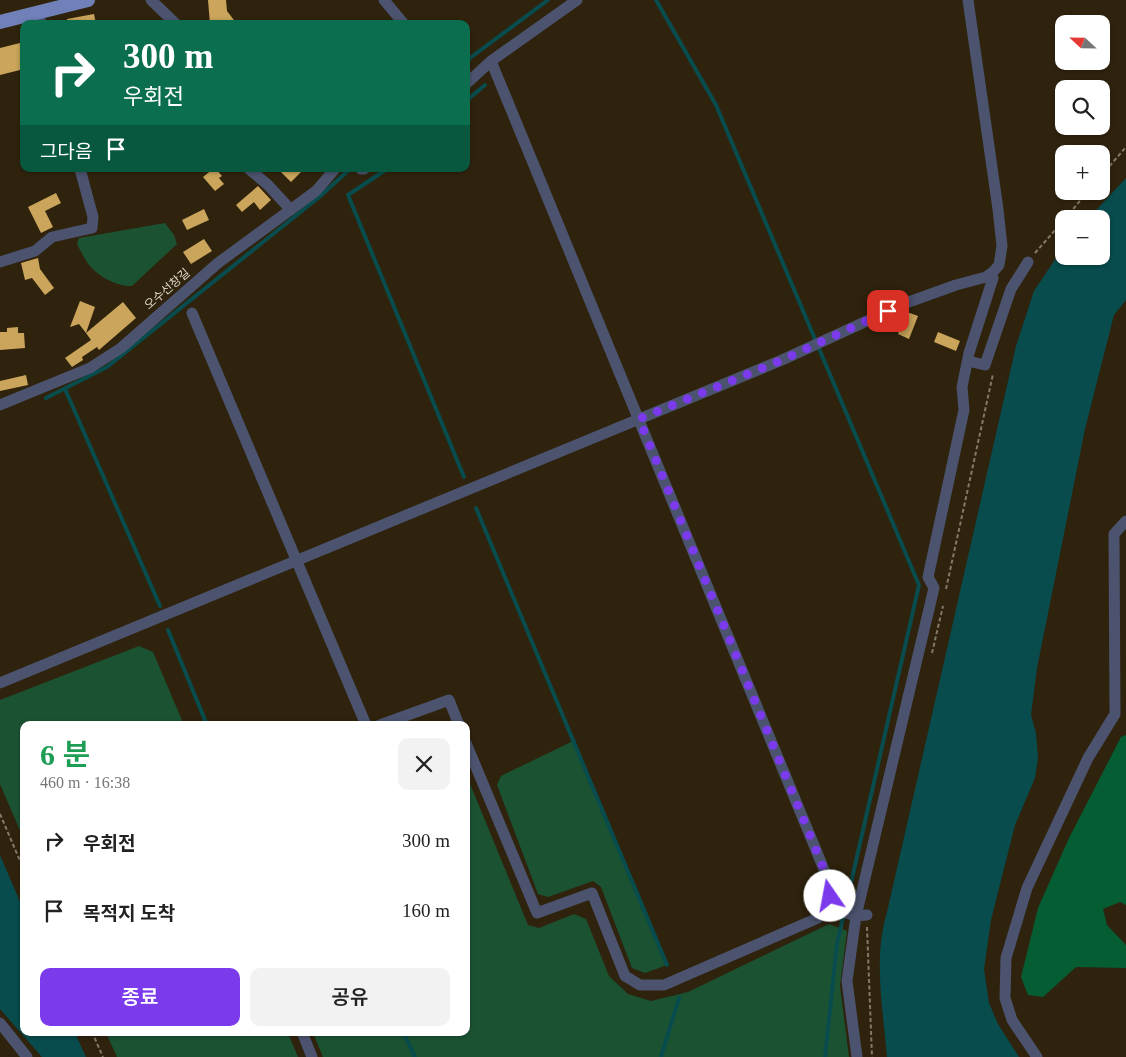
<!DOCTYPE html>
<html lang="ko">
<head>
<meta charset="utf-8">
<style>
  :root { --surface:#fff; --page:#f2f2f2; --text:#222; --muted:#767676; --accent:#7c3aed }
  body { margin:0; font-family:"Times New Roman","Noto Sans KR",serif; background:var(--page); color:var(--text); height:100vh; display:flex; flex-direction:column; font-size:19px; white-space:nowrap }
  * { box-sizing:border-box; margin:0 }
  p { font-size:16px; color:var(--muted) }
  .icon { flex:none; width:28px; height:28px; fill:none; stroke:currentColor; stroke-width:2; stroke-linecap:round; stroke-linejoin:round }
  .map { position:relative; flex:1; overflow:hidden }
  .drawer { position:absolute; left:20px; top:721px; width:450px; height:315px; display:flex; flex-direction:column; background:var(--surface); border-radius:10px; box-shadow:0 1px 4px #0004 }
  .drawer>* { flex:none }
  .guide { position:absolute; left:20px; top:20px; width:450px; height:152px; border-radius:10px; box-shadow:0 1px 4px #0004; background:#0b6e4f; color:#fff; overflow:hidden }
  .needle { width:32px; rotate:292deg }
  .tools { position:absolute; left:1055px; top:15px; display:grid; gap:10px }
  .tools a { display:grid; place-items:center; width:55px; height:55px; border-radius:10px; background:var(--surface); box-shadow:0 1px 4px #0004; font-size:25px }
  .pin { position:absolute; display:grid; place-items:center; width:42px; height:42px; color:#fff; margin:-21px; border-radius:10px; box-shadow:0 2px 8px #0006 }
  .me { position:absolute; width:55px; margin:-28px; rotate:348deg; stroke-linejoin:round; filter:drop-shadow(0 0 4px #0008) }
  .turn { display:flex; align-items:center; gap:18px; height:105px; padding:0 20px; font-size:22px }
  .turn .icon { width:65px; height:65px; stroke-width:2.5 }
  .turn b { display:block; font-size:35px; line-height:42px }
  .then { display:flex; align-items:center; height:48px; padding:0 20px; background:#0003; gap:10px; font-size:19px }
  .round { display:grid; place-items:center; flex:none; width:52px; height:52px; border-radius:10px; background:var(--page) }
  .summary { display:flex; align-items:center; justify-content:space-between; height:85px; padding:0 20px }
  h1 { font-size:30px; font-weight:600; line-height:38px; color:#1e9e55 }
  .action { display:flex; gap:10px; margin-top:auto; padding:10px 20px }
  .action a { flex:1; height:58px; border-radius:10px; background:var(--accent); color:#fff; font-size:20px; font-weight:600; line-height:58px; text-align:center }
  .action a+a { background:var(--page); color:var(--text) }
  ul { padding:0; list-style:none }
  li { display:flex; align-items:center; gap:15px; height:70px; padding:0 20px }
  li div { flex:1 }
  li b { display:block; font-size:19px }
  li em { font-style:normal }
  .map>svg:first-child { display:block }
  .green { fill:#1b5232 }
  .forest { fill:#055d33 }
  .water { fill:#084c4d }
  .lines { fill:none; stroke-linecap:round; stroke-linejoin:round }
  .stream { stroke:#084c4d; stroke-width:4 }
  .building { fill:#caa55b }
  .path { stroke:#837a67; stroke-width:2; stroke-dasharray:4 2.5; stroke-linecap:butt }
  .minor { stroke:#4b536f; stroke-width:11 }
  .major { stroke:#7080b8; stroke-width:14 }
  .route { stroke:#7c3aed; stroke-width:9; stroke-dasharray:0 16.2 }
  .labels { text-anchor:middle; stroke-width:5; stroke-linejoin:round; paint-order:stroke }
  .street-label { font-size:12px; fill:#e0d9cb; stroke:#2f230d }
</style>
</head>
<body>
<div class="map">
<svg width="1126" height="1057" viewBox="0 0 1126 1057">
  <rect width="100%" height="100%" fill="#2f230d"/>
  <!-- green -->
  <path class="green" d="M 165,223 L 174,235 L 177,244 L 132,286 C 117,287 95,275 87,262 C 83,256 80,250 77,244 L 79,238 Z
    M 139,646 L 153,652 L 184,725 L 24,725 L 24,840 L 0,784 L 0,700 Z
    M 573,741 L 667,965 L 645,973 L 632,968 L 601,887 L 593,881 L 548,897 L 538,894 L 497,785 L 501,776 Z
    M 466,774 L 528,925 L 539,928 L 574,914 L 586,919 L 609,976 L 628,994 L 651,1001 L 688,992 L 829,924 L 847,931 L 840,986 L 849,1057 L 323,1057 L 313,1033 L 466,1032 Z
    M 106,1033 L 288,1033 L 298,1057 L 117,1057 Z"/>
  <!-- forest -->
  <path class="forest" d="M 1126,735 L 1126,905 L 1120,902 L 1103,909 L 1107,925 L 1126,945 L 1126,968 L 1076,967 L 1043,997 L 1028,995 L 1021,977 L 1038,908 L 1069,838 L 1121,737 Z"/>
  <!-- water -->
  <path class="water" d="M 1126,178 L 1126,300 L 1114,315 L 1085,429 L 1037,668 L 1031,715 L 1036,733 L 1038,758 L 1035,778 L 1015,825 L 991,920 L 984,969 L 989,1003 L 998,1024 L 1019,1057 L 887,1057 C 883,1009 873,958 887,912 L 1016,346 L 1034,291 L 1064,246 L 1064,256 L 1101,256 L 1101,219 L 1088,219 Z
    M 0,855 L 24,911 L 24,1032 L 75,1033 L 86,1057 L 42,1057 L 0,1009 Z"/>
  <g class="lines">
    <!-- stream -->
    <path class="stream" d="M 656,0 L 716,105 L 919,585 L 837,944 L 825,1057
      M 466,61 L 548,0
      M 466,101 L 485,85
      M 387,169 L 348,195 L 464,477
      M 65,389 L 160,606
      M 46,398 L 107,367 L 318,198 L 350,169
      M 476,508 L 667,965
      M 168,630 L 207,725
      M 403,1032 L 415,1057
      M 661,1057 L 679,998"/>
  </g>
  <!-- building -->
  <path class="building" d="M 208,0 L 226,0 L 227,11 L 237,24 L 210,24 Z
    M 94,14 L 96,24 L 67,24 L 67,19 Z
    M 24,42 L 24,69 L 0,75 L 0,48 Z
    M 213,169 L 216,169 L 222,176 L 219,178 L 224,184 L 215,191 L 203,177 Z
    M 278,169 L 304,169 L 291,182 Z
    M 258,186 L 271,200 L 260,210 L 254,202 L 242,212 L 236,205 Z
    M 56,193 L 61,203 L 45,211 L 53,227 L 41,233 L 28,207 Z
    M 204,209 L 209,220 L 187,230 L 182,220 Z
    M 204,239 L 212,251 L 191,264 L 183,252 Z
    M 38,258 L 40,269 L 54,288 L 45,295 L 32,278 L 25,280 L 21,263 Z
    M 80,301 L 95,307 L 86,333 L 79,324 L 70,327 Z
    M 123,302 L 136,318 L 99,350 L 97,347 L 82,357 L 83,360 L 72,367 L 65,358 L 91,340 L 86,333 Z
    M 907,312 L 918,316 L 909,339 L 898,334 Z
    M 18,327 L 18,333 L 24,333 L 25,348 L 0,350 L 0,332 L 7,332 L 7,328 Z
    M 938,332 L 960,341 L 956,351 L 934,342 Z
    M 26,375 L 28,385 L 0,391 L 0,381 Z"/>
  <g class="lines">
    <!-- path -->
    <path class="path" d="M 1101,176 L 1126,147
      M 1065,219 L 1088,191
      M 1035,253 L 1064,220
      M 946,589 L 993,374
      M 932,653 L 943,606
      M 0,814 L 24,870
      M 867,927 L 872,1057
      M 92,1032 L 103,1057"/>
    <!-- minor -->
    <path class="minor" d="M 151,0 L 176,24
      M 384,0 L 404,24
      M 38,12 L 41,24
      M 466,84 L 491,61 L 577,0
      M 249,169 L 268,185 L 291,210
      M 361,169 L 364,169
      M 0,262 L 35,251 L 52,237 L 92,228 L 93,217 L 80,169
      M 192,313 L 366,725
      M 968,361 L 985,365 L 1011,289 L 1028,262
      M 0,405 L 90,368 L 121,348 L 218,263 L 316,191 L 335,169
      M 0,683 L 782,360 L 906,303 L 956,285 L 986,277 L 993,272 L 999,265 L 1002,246 L 998,209 L 968,0
      M 380,725 L 449,700 L 459,725
      M 466,743 L 537,913 L 592,893 L 625,976 L 640,985 L 664,985 L 818,918 L 831,908 L 830,884 L 491,61
      M 831,908 L 856,916 L 867,915
      M 0,1023 L 27,1057
      M 302,1032 L 312,1057
      M 857,1057 L 847,981 L 856,916 L 934,588 L 928,577 L 964,410 L 962,387 L 969,353 L 993,278 L 990,275
      M 1037,1057 L 1012,1020 L 1005,998 L 1006,958 L 1027,888 L 1088,758 L 1115,714 L 1114,534 L 1126,521"/>
    <!-- major -->
    <path class="major" d="M 0,22 L 88,0"/>
  </g>
  <g class="lines">
    <!-- route -->
    <path class="route" d="M 830,896 L 830,884 L 639,419 L 782,360 L 888,311"/>
  </g>
  <g class="labels">
    <!-- street labels -->
    <g class="street-label">
      <text transform="translate(167 289) rotate(-41)" y="4">오수선창길</text>
    </g>
  </g>
</svg>
<div class="tools">
<a><svg class="needle" viewBox="-14 -14 28 28"><path d="M0-13l5 13h-10z" fill="#e53935"/><path d="M0 13l5-13h-10z" fill="#767676"/></svg></a>
<a><svg class="icon" aria-label="search" viewBox="0 0 24 24"><circle cx="10" cy="10" r="6"/><path d="M15 15l6 6"/></svg></a>
<a>+</a>
<a>−</a>
</div>
<div class="pin" style="left:888px;top:311px;background:#d93025"><svg class="icon" aria-label="arrive" viewBox="0 0 24 24"><path d="M6 21V4h12l-3 4 3 4H6"/></svg></div>
<svg class="me" style="left:830px;top:896px" viewBox="-20 -20 40 40"><circle r="19" fill="#fff"/><path d="M0-13L10 11 0 6-10 11z" fill="#7c3aed"/></svg>
<div class="guide">
<div class="turn"><svg class="icon" aria-label="right" viewBox="0 0 24 24"><path d="M7 20v-9h11M14 6l5 5-5 5"/></svg><div><b>300 m</b>우회전</div></div>
<div class="then">그다음<svg class="icon" aria-label="arrive" viewBox="0 0 24 24"><path d="M6 21V4h12l-3 4 3 4H6"/></svg></div>
</div>
<section class="drawer">
<div class="summary"><div><h1>6 분</h1><p>460 m · 16:38</p></div><a class="round"><svg class="icon" aria-label="close" viewBox="0 0 24 24"><path d="M6 6l12 12M18 6L6 18"/></svg></a></div>
<ul>
<li><svg class="icon" aria-label="right" viewBox="0 0 24 24"><path d="M7 20v-9h11M14 6l5 5-5 5"/></svg><div><b>우회전</b></div><em>300 m</em></li>
<li><svg class="icon" aria-label="arrive" viewBox="0 0 24 24"><path d="M6 21V4h12l-3 4 3 4H6"/></svg><div><b>목적지 도착</b></div><em>160 m</em></li>
</ul>
<div class="action"><a>종료</a><a>공유</a></div>
</section>
</div>
</body>
</html>
